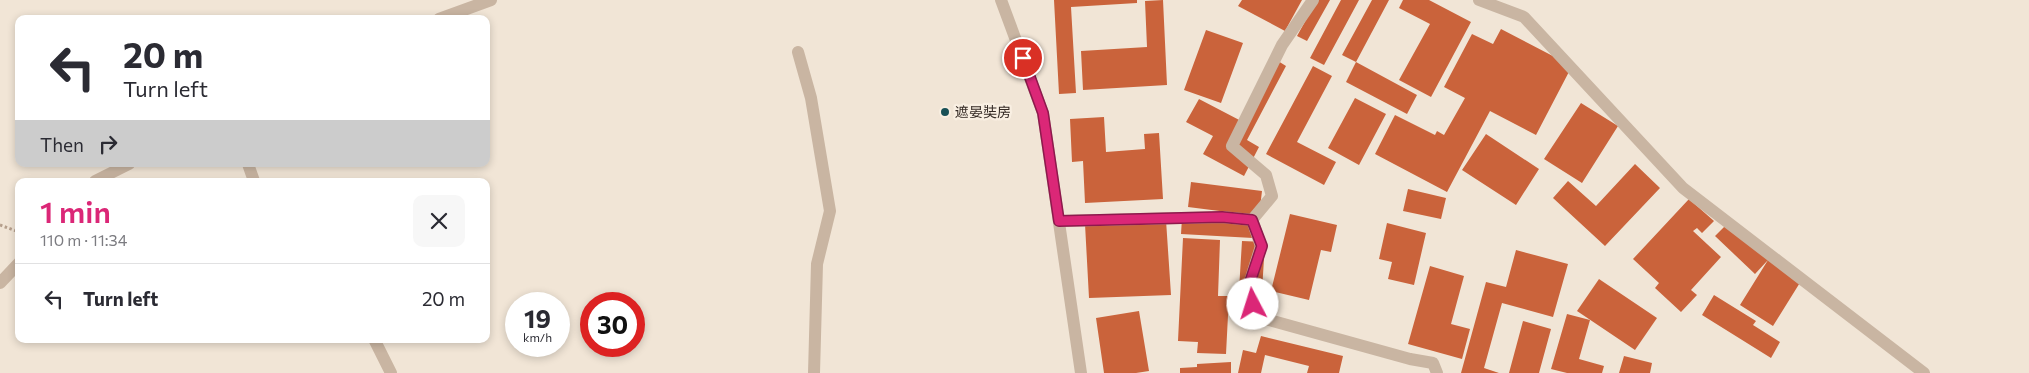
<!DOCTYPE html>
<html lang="en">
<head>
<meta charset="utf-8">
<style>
  :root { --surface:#fff; --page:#f7f7f7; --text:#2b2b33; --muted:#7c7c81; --line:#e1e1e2; --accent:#db2777 }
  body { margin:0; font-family:Commissioner,"Noto Sans SC",sans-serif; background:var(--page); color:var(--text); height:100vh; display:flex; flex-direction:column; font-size:19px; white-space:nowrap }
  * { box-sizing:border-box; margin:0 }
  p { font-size:16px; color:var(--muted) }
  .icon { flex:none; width:28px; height:28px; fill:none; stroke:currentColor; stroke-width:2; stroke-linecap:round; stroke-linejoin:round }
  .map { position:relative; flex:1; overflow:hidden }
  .sheet { position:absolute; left:15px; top:178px; width:475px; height:165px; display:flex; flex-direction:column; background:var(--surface); border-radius:10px; box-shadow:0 2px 8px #0003 }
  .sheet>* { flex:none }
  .hud { position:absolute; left:15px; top:15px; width:475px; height:152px; border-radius:10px; box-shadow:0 2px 8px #0003; background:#fff; color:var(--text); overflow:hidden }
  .speed { position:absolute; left:505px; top:292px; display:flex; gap:10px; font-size:25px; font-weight:700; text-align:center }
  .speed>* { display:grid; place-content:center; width:65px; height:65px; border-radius:50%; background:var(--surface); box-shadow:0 2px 8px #0003; line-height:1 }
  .speed small { font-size:12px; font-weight:400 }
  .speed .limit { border:8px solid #d22; background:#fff; color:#111 }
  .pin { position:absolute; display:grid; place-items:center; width:42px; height:42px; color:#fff; margin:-21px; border:2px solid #fff; border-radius:50%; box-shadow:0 1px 5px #0007 }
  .me { position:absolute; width:55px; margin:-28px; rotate:355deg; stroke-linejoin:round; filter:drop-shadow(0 0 4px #0008) }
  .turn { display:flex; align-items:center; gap:18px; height:105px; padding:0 25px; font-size:22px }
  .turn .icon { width:65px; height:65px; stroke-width:2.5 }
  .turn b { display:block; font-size:35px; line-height:42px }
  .then { display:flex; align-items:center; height:48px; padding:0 25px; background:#0003; gap:10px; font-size:19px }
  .round { display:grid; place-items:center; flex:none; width:52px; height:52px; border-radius:10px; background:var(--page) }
  .overview { display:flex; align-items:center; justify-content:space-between; height:85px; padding:0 25px }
  h1 { font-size:30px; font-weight:600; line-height:38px; color:var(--accent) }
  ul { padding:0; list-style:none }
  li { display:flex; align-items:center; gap:15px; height:70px; padding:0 25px; border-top:1px solid var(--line) }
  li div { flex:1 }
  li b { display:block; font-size:19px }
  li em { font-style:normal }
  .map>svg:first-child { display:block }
  .building { fill:#ca633b }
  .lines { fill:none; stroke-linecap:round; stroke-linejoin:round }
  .path { stroke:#b59f8c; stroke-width:3; stroke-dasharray:2.5 2.5; stroke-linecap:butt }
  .minor { stroke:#c9b5a2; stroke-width:12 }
  .route-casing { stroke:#8e194d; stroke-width:12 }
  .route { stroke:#db2777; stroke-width:9 }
  .poi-dot { fill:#195056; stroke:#f9efe2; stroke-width:2 }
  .labels { text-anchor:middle; stroke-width:4.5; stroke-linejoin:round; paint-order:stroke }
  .poi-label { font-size:14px; fill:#342a25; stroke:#f9efe2; text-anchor:start }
</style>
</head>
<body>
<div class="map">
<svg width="2029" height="373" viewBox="0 0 2029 373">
  <rect width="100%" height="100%" fill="#f1e5d6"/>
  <!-- building -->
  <path class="building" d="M 1054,0 L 1137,0 L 1137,3 L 1071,7 L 1076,93 L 1059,94 Z
    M 1163,0 L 1167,85 L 1083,90 L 1081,51 L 1147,47 L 1145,1 Z
    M 1242,0 L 1302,0 L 1285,31 L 1238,6 Z
    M 1317,0 L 1330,0 L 1307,41 L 1297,36 Z
    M 1341,0 L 1359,0 L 1324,65 L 1310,58 Z
    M 1372,0 L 1389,0 L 1356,62 L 1342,55 Z
    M 1403,0 L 1429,0 L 1471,22 L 1431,97 L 1399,80 L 1430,24 L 1399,8 Z
    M 1501,29 L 1572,66 L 1536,135 L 1490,111 L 1447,192 L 1375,154 L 1395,115 L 1435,135 L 1437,131 L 1444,135 L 1465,98 L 1444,87 L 1472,34 L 1493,44 Z
    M 1206,30 L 1243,43 L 1221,103 L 1184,90 Z
    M 1278,61 L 1286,66 L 1247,140 L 1259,147 L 1244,176 L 1203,154 L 1213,136 L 1186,122 L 1199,99 L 1245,123 Z
    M 1356,62 L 1417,95 L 1407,114 L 1346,82 Z
    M 1313,66 L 1332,76 L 1297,142 L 1336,162 L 1324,185 L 1266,154 Z
    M 1355,98 L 1386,114 L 1359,165 L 1328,148 Z
    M 1581,103 L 1618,126 L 1582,183 L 1544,159 Z
    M 1104,117 L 1106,152 L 1145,149 L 1144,134 L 1159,133 L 1163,199 L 1085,203 L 1083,161 L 1072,162 L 1070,119 Z
    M 1486,134 L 1539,169 L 1516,205 L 1462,170 Z
    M 1635,164 L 1660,188 L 1605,246 L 1553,198 L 1568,181 L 1596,206 Z
    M 1191,182 L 1262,191 L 1259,216 L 1188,207 Z
    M 1408,189 L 1446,198 L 1441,219 L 1403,211 Z
    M 1689,199 L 1714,221 L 1702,233 L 1697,228 L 1693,231 L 1721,257 L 1691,290 L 1697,295 L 1681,312 L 1655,288 L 1659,283 L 1633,259 Z
    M 1290,214 L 1337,225 L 1331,252 L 1321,250 L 1309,300 L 1271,291 Z
    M 1182,218 L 1254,221 L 1253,238 L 1181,234 Z
    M 1166,220 L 1171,295 L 1089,298 L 1085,224 Z
    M 1387,223 L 1426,233 L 1414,285 L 1388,279 L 1392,262 L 1379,259 Z
    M 1728,223 L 1801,281 L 1773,326 L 1740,305 L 1768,260 L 1755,274 L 1715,236 Z
    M 1183,238 L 1220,240 L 1218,296 L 1229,296 L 1226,354 L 1197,353 L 1198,342 L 1178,341 Z
    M 1242,241 L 1265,242 L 1260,324 L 1237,323 Z
    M 1516,250 L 1568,264 L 1553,317 L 1502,303 L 1484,368 L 1499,373 L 1461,373 L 1486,282 L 1506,287 Z
    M 1430,266 L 1464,276 L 1451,324 L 1470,329 L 1462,359 L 1408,344 Z
    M 1599,279 L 1657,318 L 1635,350 L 1577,311 Z
    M 1714,295 L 1756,321 L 1753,325 L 1780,342 L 1771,358 L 1702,315 Z
    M 1139,311 L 1149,371 L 1136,373 L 1104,373 L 1096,318 Z
    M 1567,314 L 1590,320 L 1579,359 L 1604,366 L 1602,373 L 1567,373 L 1551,369 Z
    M 1523,321 L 1551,329 L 1539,373 L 1509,373 Z
    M 1261,336 L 1343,356 L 1339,373 L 1307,373 L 1309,366 L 1265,355 L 1261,373 L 1238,373 L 1243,350 L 1256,353 Z
    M 1624,356 L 1652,363 L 1650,373 L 1619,373 Z
    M 1231,362 L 1231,373 L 1180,373 L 1180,368 L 1197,367 L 1197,364 Z"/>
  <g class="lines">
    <!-- path -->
    <path class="path" d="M 0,225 L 19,232"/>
    <!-- minor -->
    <path class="minor" d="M 1001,0 L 1043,113 L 1081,373
      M 1479,0 L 1524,17 L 1683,188 L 1924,373
      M 439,19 L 491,0
      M 798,52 L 811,98 L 830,211 L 817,264 L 814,373
      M 248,164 L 254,181
      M 95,181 L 129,164
      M 1252,220 L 1261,246 L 1247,291 L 1258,317 L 1410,359 L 1433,363 L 1437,373
      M 1059,221 L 1222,217 L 1252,220 L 1272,196 L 1266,175 L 1232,146 L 1282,45 L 1313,0
      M 0,283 L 19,263
      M 374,339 L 391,373"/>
  </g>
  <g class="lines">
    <defs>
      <path id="route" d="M 1023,58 L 1043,113 L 1059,221 L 1222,217 L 1252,220 L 1262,246 L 1247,291 L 1253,304"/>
    </defs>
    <!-- route casing -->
    <use href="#route" class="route-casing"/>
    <!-- route -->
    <use href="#route" class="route"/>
  </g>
  <!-- markers -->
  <circle class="poi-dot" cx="945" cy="112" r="5"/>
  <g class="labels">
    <!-- poi labels -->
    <g class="poi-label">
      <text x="955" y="117">遮晏奘房</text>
    </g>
  </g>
</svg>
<div class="speed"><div>19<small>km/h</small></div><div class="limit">30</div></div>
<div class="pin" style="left:1023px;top:58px;background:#d93025"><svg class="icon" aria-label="arrive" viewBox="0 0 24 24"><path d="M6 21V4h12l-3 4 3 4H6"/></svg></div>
<svg class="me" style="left:1253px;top:304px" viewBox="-20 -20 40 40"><circle r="19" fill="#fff"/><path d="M0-13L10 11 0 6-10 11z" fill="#db2777"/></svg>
<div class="hud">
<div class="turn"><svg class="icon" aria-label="left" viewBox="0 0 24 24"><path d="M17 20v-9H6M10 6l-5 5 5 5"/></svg><div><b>20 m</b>Turn left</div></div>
<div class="then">Then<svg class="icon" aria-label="right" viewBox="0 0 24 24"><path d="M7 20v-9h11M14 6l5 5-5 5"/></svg></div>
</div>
<section class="sheet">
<div class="overview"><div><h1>1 min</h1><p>110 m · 11:34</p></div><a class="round"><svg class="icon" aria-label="close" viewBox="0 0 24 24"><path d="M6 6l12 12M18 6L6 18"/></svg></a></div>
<ul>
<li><svg class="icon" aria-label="left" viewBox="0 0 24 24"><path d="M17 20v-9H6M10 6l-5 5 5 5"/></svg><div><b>Turn left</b></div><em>20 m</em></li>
</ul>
</section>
</div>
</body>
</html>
